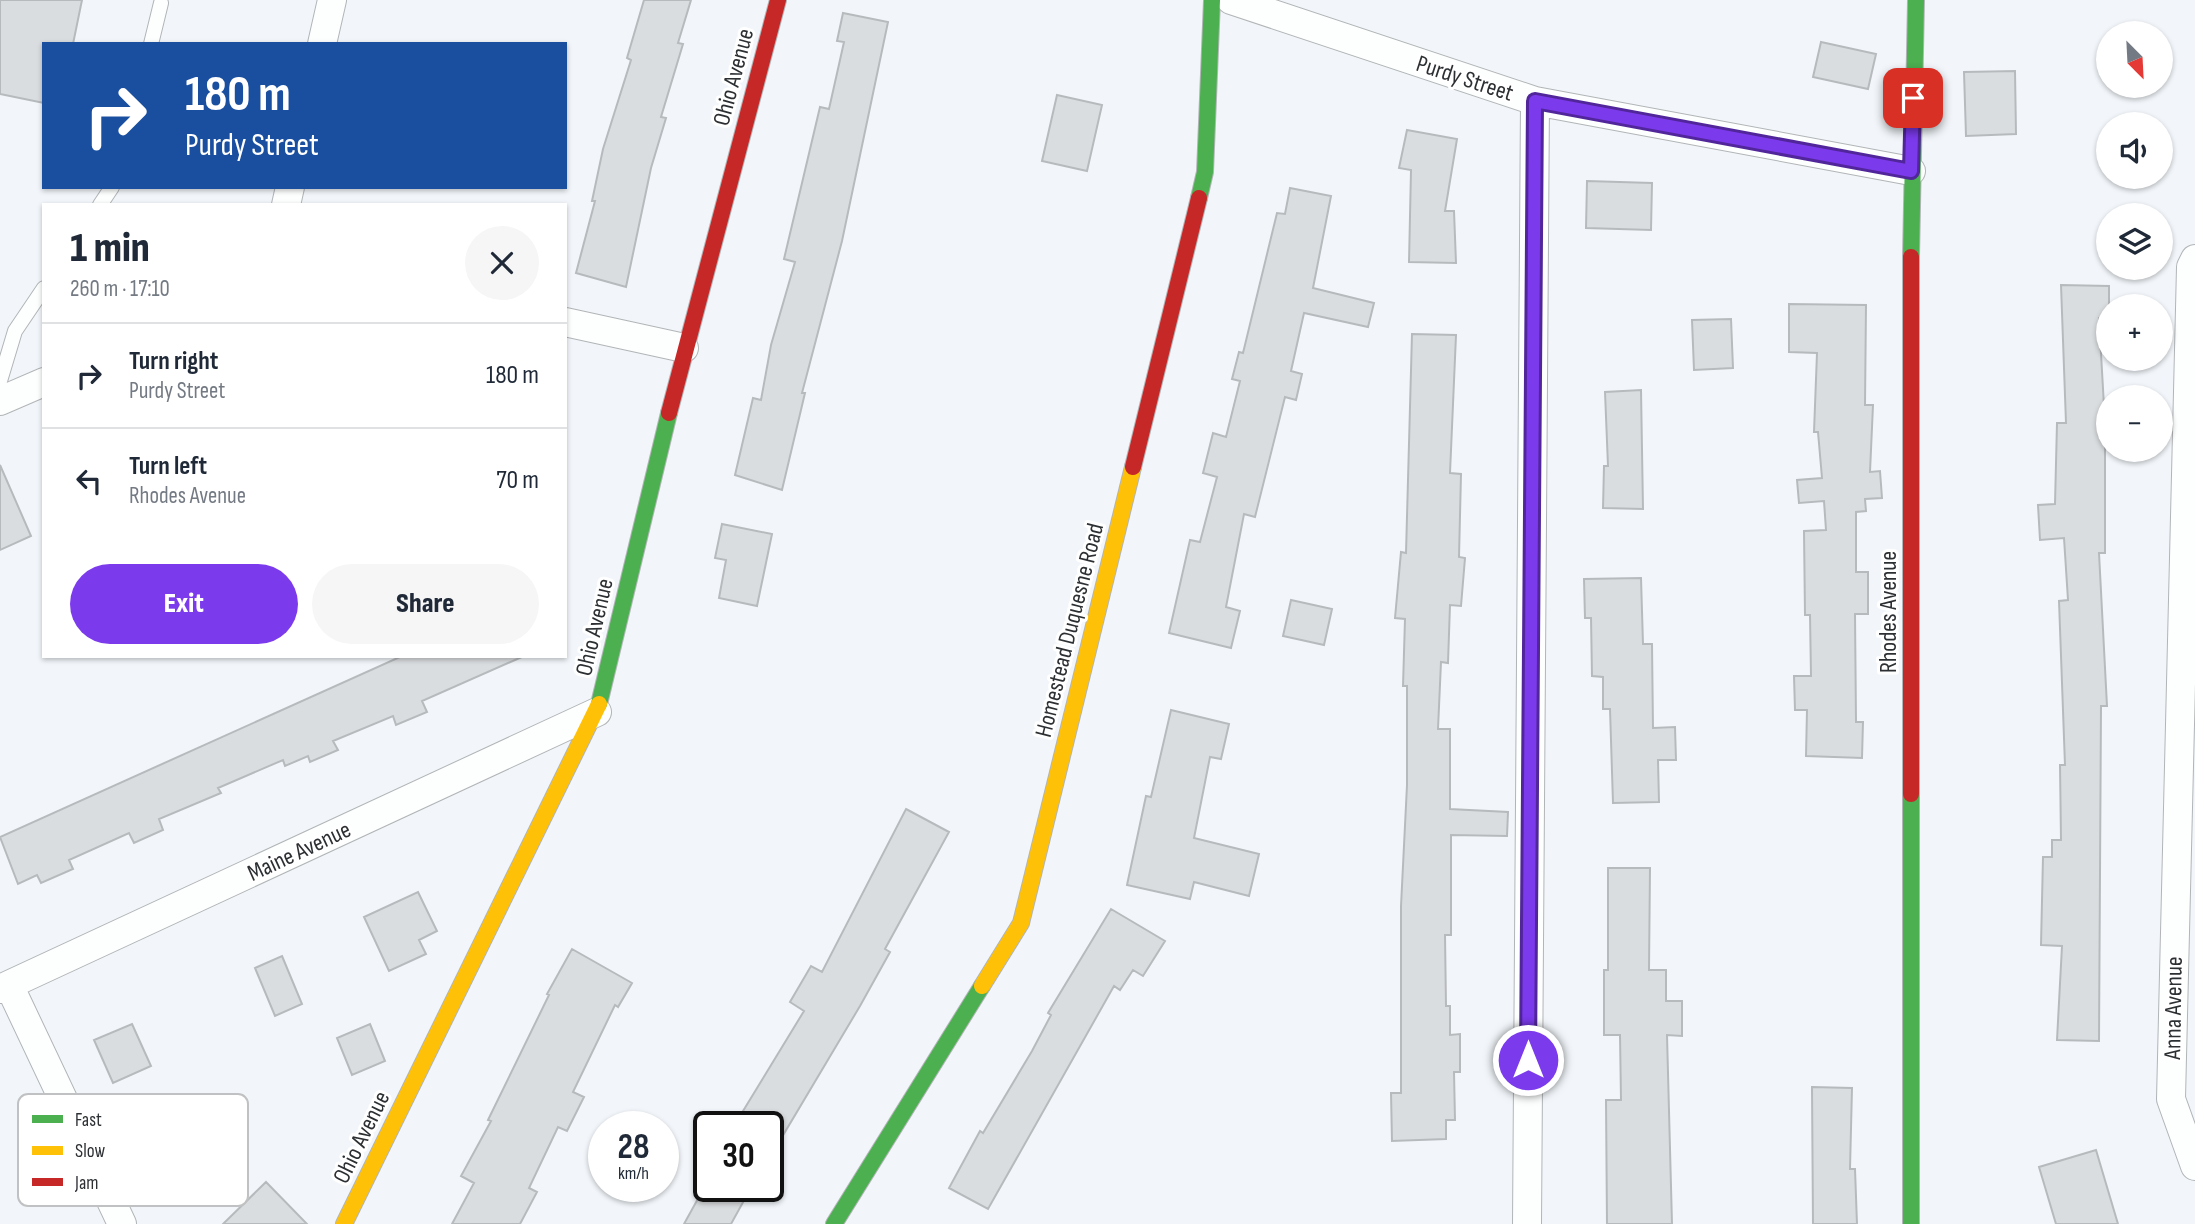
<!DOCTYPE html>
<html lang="en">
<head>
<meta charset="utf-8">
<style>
  :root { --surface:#fff; --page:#f6f6f7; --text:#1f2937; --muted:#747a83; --line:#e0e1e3; --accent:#7c3aed }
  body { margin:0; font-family:"Sofia Sans Condensed",sans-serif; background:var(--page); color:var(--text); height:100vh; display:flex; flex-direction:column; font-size:26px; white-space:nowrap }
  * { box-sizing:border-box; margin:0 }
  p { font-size:23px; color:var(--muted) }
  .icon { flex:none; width:38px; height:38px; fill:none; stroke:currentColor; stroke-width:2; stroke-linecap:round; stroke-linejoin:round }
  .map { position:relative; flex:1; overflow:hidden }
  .details { position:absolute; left:42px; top:203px; width:525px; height:455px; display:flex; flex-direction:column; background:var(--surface); border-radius:0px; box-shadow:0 2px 5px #0004 }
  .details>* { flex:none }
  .top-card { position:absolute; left:42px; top:42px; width:525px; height:147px; border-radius:0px; box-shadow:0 2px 5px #0004; background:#1a4fa0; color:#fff; overflow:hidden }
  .needle { width:46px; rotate:156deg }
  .fabs { position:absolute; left:2096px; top:21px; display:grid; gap:14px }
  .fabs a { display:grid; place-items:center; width:77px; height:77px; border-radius:50%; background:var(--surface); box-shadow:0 2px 5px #0004; font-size:35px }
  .speed { position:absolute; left:588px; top:1111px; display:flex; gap:14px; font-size:35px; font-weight:700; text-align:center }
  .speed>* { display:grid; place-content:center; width:91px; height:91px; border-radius:50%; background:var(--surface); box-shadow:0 2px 5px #0004; line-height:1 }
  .speed small { font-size:18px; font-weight:400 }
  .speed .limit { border:4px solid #111; border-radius:10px; background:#fff; color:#111 }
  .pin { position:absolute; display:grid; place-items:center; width:60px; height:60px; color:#fff; margin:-30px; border-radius:14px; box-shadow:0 4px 10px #0006 }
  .me { position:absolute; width:77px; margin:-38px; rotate:0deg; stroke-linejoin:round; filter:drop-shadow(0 0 5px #0008) }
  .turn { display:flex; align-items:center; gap:24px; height:147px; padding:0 28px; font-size:32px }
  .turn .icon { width:91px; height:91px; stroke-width:2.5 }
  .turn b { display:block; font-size:49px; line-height:60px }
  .round { display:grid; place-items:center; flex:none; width:74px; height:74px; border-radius:37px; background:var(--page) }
  .head { display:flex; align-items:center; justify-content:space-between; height:119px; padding:0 28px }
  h1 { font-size:42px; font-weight:800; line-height:52px }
  .cta { display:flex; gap:14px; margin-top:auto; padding:14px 28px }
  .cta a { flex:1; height:80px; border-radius:42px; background:var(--accent); color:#fff; font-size:28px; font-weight:800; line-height:80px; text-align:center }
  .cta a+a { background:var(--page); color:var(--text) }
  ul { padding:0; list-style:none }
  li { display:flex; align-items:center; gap:21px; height:105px; padding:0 28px; border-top:2px solid var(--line) }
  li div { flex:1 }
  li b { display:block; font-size:26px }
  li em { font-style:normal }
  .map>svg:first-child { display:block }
  .building { fill:#dadddf; stroke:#b7babd; stroke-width:2 }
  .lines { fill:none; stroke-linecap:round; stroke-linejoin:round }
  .lane-casing { stroke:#b2b5b7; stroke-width:16 }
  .street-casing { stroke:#b2b5b7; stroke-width:30 }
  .fast-casing { stroke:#b2b5b7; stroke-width:18 }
  .slow-casing { stroke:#b2b5b7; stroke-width:18 }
  .jam-casing { stroke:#b2b5b7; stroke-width:18 }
  .lane { stroke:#fdfefe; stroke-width:14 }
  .street { stroke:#fdfefe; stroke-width:28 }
  .fast { stroke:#4caf50; stroke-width:16 }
  .slow { stroke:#ffc107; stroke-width:16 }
  .jam { stroke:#c62828; stroke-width:16 }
  .route-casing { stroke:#51269a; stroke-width:18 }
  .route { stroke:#7c3aed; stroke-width:12 }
  .labels { text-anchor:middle; stroke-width:6; stroke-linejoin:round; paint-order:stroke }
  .street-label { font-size:24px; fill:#2d3033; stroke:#fff }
  .key { fill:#fff; stroke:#c0c1c2; stroke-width:2 }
  .key-label { font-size:19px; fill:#2d3033 }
</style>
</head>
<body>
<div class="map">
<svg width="2195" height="1224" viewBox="0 0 2195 1224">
  <rect width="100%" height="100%" fill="#f2f6fa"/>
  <!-- building -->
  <path class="building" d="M 0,0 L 82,0 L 73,44 L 44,44 L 44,103 L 0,94 Z
    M 644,0 L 691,0 L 678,43 L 683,44 L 661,117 L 666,118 L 651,168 L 626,287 L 576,273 L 595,201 L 592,201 L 603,149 L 631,60 L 627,58 Z
    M 843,13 L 888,22 L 842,241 L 802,393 L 805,393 L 782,490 L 735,475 L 753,398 L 761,400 L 771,345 L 795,262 L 784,259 L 820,107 L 829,109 L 844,42 L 837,41 Z
    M 1821,42 L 1876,54 L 1868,89 L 1813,77 Z
    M 2015,71 L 2016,134 L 1966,136 L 1964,72 Z
    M 1057,95 L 1102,105 L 1087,171 L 1042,161 Z
    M 1407,130 L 1457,139 L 1445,211 L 1454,211 L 1456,263 L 1409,262 L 1411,170 L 1399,168 Z
    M 1587,181 L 1652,183 L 1651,230 L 1586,228 Z
    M 1290,188 L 1331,196 L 1313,288 L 1374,303 L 1368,327 L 1304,313 L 1291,371 L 1302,374 L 1296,400 L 1285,397 L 1255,517 L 1244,514 L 1226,607 L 1240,611 L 1231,648 L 1169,633 L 1190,540 L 1200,542 L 1217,477 L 1203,473 L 1213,433 L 1226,437 L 1240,381 L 1232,379 L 1239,352 L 1243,353 L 1277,213 L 1285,214 Z
    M 2061,285 L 2109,286 L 2109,318 L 2099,318 L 2105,424 L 2105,553 L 2099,553 L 2107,706 L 2101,706 L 2099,1041 L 2057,1040 L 2062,946 L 2041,945 L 2043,857 L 2052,857 L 2052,840 L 2061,840 L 2060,765 L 2065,765 L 2059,601 L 2068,600 L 2064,538 L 2040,540 L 2038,505 L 2055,504 L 2057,423 L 2066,423 Z
    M 1789,304 L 1866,305 L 1865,405 L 1873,405 L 1870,472 L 1880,471 L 1882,498 L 1865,499 L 1866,511 L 1856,512 L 1856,572 L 1868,572 L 1868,614 L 1855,614 L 1856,722 L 1863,722 L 1862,758 L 1806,756 L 1807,710 L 1795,710 L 1794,676 L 1811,676 L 1810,615 L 1805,615 L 1804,531 L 1826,530 L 1824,501 L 1799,503 L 1797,480 L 1822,478 L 1818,432 L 1814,432 L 1817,353 L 1789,352 Z
    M 1731,319 L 1733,368 L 1694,370 L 1692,320 Z
    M 1412,334 L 1456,335 L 1450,473 L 1461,474 L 1459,557 L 1465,558 L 1461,606 L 1450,605 L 1448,663 L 1441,662 L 1438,729 L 1450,729 L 1450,809 L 1508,812 L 1507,836 L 1451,835 L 1451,935 L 1445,935 L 1446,1006 L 1450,1006 L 1450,1035 L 1460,1034 L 1460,1072 L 1454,1072 L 1455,1120 L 1446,1120 L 1446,1139 L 1392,1141 L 1391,1093 L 1401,1093 L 1401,906 L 1407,785 L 1407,686 L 1403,686 L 1405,619 L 1395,618 L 1401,552 L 1406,553 Z
    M 1641,390 L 1643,509 L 1603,508 L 1604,466 L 1608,466 L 1605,392 Z
    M 0,465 L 31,536 L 0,550 Z
    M 722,524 L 772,534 L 757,606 L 719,598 L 726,560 L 715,558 Z
    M 1641,578 L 1643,644 L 1652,644 L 1653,728 L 1675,727 L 1676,760 L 1658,760 L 1659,802 L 1613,803 L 1610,709 L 1603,709 L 1603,677 L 1592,676 L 1591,618 L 1585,618 L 1584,579 Z
    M 1291,600 L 1332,609 L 1324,645 L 1283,636 Z
    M 402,656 L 524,656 L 422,701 L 427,712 L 396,725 L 393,716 L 333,741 L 338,750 L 310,762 L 308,756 L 285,766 L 283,760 L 218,788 L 221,793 L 159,819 L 163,830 L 134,843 L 129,833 L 69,860 L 73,869 L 41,883 L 37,875 L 18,884 L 0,837 Z
    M 1171,710 L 1229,724 L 1221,759 L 1210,757 L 1194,838 L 1259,854 L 1249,896 L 1194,882 L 1190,899 L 1127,885 L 1146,796 L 1151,797 Z
    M 906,809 L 949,832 L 885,949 L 890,952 L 860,1006 L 779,1142 L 768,1135 L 768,1127 L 756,1127 L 740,1116 L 804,1011 L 790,1002 L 811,966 L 822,972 Z
    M 1608,868 L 1650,868 L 1649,970 L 1666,970 L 1666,1001 L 1682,1001 L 1682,1036 L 1667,1035 L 1672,1224 L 1607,1224 L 1606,1100 L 1621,1100 L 1620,1035 L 1604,1035 L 1604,970 L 1608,970 Z
    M 418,892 L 437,931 L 419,940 L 426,954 L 389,971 L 364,917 Z
    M 1111,909 L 1165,941 L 1143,976 L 1133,970 L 1120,990 L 1114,986 L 988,1209 L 949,1188 L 980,1131 L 983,1133 L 1032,1051 L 1051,1015 L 1048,1013 Z
    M 572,949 L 632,983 L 618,1007 L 615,1005 L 573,1092 L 584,1097 L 567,1131 L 558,1127 L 529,1188 L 537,1192 L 520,1224 L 452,1224 L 474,1183 L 461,1176 L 491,1121 L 488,1120 L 549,995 L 547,994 Z
    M 282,956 L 302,1004 L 275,1016 L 255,968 Z
    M 132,1024 L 151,1066 L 113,1083 L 94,1040 Z
    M 370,1024 L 385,1061 L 352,1075 L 337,1038 Z
    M 1812,1087 L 1852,1088 L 1850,1169 L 1855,1169 L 1857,1224 L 1813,1224 Z
    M 2096,1150 L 2118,1224 L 2056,1224 L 2039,1167 Z
    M 266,1182 L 307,1224 L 223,1224 Z
    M 705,1186 L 752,1186 L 731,1224 L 684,1224 Z"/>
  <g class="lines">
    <defs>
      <path id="lane" d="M 151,44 L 161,3
        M 100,205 L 112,187
        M 0,381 L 15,331 L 44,288"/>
      <path id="street" d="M 1231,0 L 1535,101 L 1911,171
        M 322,44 L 332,0
        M 286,205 L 290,187
        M 2195,259 L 2191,267 L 2171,1099 L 2195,1166
        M 565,322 L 684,348
        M 0,401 L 44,382
        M 9,985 L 122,1224
        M 0,989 L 597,712
        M 1527,1224 L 1535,101"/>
      <path id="fast" d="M 1199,198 L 1205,172 L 1212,0
        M 1911,257 L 1916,0
        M 599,704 L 669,413
        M 1911,794 L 1911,1224
        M 834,1224 L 982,986"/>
      <path id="slow" d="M 982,986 L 1021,923 L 1133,467
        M 344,1224 L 599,704"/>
      <path id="jam" d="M 1911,257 L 1911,794
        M 669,413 L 778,0
        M 1133,467 L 1199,198"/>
    </defs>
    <!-- lane casing -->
    <use href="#lane" class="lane-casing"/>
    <!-- street casing -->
    <use href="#street" class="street-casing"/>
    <!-- fast casing -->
    <use href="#fast" class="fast-casing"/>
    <!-- slow casing -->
    <use href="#slow" class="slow-casing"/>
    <!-- jam casing -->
    <use href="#jam" class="jam-casing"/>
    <!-- lane -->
    <use href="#lane" class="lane"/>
    <!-- street -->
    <use href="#street" class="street"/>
    <!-- fast -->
    <use href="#fast" class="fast"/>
    <!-- slow -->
    <use href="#slow" class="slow"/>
    <!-- jam -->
    <use href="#jam" class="jam"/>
  </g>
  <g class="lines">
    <defs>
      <path id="route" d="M 1528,1060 L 1535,101 L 1911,171 L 1913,98"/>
    </defs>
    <!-- route casing -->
    <use href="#route" class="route-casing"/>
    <!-- route -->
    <use href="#route" class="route"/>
  </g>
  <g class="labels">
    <!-- street labels -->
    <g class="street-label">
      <text transform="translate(733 77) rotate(-75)" y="8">Ohio Avenue</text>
      <text transform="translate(1465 78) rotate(18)" y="8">Purdy Street</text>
      <text transform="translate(1888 612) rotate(-90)" y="8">Rhodes Avenue</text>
      <text transform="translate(594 627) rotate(-77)" y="8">Ohio Avenue</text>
      <text transform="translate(1069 630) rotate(-76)" y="8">Homestead Duquesne Road</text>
      <text transform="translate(299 851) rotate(-25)" y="8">Maine Avenue</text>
      <text transform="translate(2173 1008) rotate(-89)" y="8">Anna Avenue</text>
      <text transform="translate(361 1137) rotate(-64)" y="8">Ohio Avenue</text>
    </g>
  </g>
  <!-- legend -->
  <rect x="18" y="1094" width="230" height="112" rx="10" class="key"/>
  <rect x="32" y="1115" width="31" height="8" fill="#4caf50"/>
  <rect x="32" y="1146" width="31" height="9" fill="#ffc107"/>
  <rect x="32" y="1178" width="31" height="8" fill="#c62828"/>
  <g class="key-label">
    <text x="75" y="1126">Fast</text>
    <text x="75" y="1157">Slow</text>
    <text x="75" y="1189">Jam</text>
  </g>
</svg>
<div class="fabs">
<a><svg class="needle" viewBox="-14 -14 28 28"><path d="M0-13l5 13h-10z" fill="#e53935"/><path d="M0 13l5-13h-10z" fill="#747a83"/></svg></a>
<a><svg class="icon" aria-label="sound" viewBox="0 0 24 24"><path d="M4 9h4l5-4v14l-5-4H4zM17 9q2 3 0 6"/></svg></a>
<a><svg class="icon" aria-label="layers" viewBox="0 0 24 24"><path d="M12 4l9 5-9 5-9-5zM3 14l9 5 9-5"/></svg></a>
<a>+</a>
<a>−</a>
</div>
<div class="speed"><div>28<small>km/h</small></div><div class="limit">30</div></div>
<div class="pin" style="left:1913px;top:98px;background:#d93025"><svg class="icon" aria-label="arrive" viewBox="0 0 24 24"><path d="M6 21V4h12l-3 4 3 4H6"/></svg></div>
<svg class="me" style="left:1528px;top:1060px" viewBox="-20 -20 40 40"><circle r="17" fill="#7c3aed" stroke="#fff" stroke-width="3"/><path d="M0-11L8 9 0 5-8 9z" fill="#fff"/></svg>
<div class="top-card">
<div class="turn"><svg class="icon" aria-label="right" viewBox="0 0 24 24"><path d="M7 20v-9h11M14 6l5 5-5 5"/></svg><div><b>180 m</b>Purdy Street</div></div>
</div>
<section class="details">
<div class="head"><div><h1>1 min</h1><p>260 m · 17:10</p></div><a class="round"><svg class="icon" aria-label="close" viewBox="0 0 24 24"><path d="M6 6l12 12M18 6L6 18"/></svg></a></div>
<ul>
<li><svg class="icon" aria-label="right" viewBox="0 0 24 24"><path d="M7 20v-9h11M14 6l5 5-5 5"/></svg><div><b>Turn right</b><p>Purdy Street</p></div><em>180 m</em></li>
<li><svg class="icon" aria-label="left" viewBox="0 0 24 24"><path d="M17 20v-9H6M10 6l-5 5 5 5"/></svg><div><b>Turn left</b><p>Rhodes Avenue</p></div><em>70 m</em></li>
</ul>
<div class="cta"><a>Exit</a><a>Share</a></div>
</section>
</div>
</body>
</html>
